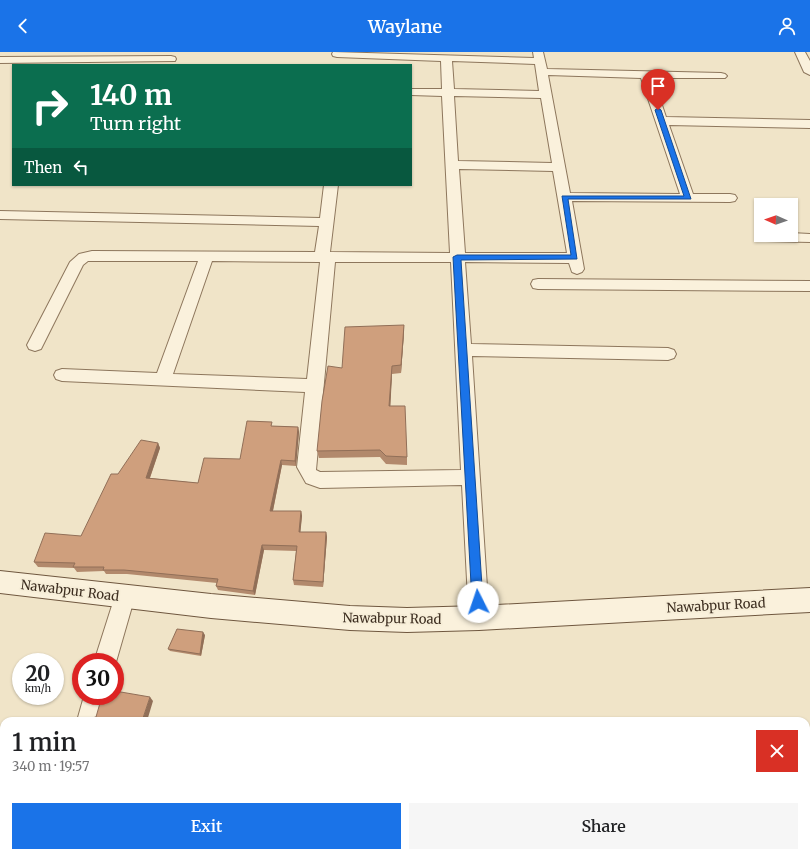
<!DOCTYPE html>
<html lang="en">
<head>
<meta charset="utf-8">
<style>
  :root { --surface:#fff; --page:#f6f6f6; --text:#202124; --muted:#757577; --accent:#1a73e8 }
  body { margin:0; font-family:Merriweather,serif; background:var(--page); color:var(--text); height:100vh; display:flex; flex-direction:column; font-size:15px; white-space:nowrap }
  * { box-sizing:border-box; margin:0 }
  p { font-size:13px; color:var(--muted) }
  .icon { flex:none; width:22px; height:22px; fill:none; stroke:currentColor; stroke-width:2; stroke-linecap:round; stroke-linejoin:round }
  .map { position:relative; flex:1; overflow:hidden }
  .side { position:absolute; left:0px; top:665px; width:810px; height:140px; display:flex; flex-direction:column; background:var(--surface); border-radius:12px 12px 0 0; box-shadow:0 1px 3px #0004 }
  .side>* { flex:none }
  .top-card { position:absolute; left:12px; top:12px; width:400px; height:122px; border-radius:0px; box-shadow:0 1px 3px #0004; background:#0b6e4f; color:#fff; overflow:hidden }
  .needle { width:26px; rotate:272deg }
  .tools { position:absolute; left:754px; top:146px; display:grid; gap:8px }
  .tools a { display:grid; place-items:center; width:44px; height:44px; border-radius:0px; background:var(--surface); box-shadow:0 1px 3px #0004; font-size:20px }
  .speed { position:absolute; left:12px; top:601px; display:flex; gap:8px; font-size:20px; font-weight:700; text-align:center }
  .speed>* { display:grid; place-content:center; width:52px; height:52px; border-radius:50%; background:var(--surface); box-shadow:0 1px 3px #0004; line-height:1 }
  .speed small { font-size:10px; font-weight:400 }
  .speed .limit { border:6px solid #d22; background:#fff; color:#111 }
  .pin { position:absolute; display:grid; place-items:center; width:34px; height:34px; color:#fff; margin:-41px -17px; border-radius:50% 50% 50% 0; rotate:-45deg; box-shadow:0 0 4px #0007 }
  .pin .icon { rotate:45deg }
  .me { position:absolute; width:44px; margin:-22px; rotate:356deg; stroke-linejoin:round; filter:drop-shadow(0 0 3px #0008) }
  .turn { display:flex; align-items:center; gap:14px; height:84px; padding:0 12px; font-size:18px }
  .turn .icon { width:52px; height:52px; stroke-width:2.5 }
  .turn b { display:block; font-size:28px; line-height:34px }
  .then { display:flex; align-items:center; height:38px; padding:0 12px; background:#0003; gap:8px; font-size:15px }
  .round { display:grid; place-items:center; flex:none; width:42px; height:42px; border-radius:0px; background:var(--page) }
  .headline { display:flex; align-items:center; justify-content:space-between; height:68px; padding:0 12px }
  h1 { font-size:24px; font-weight:600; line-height:30px }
  .cta { display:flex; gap:8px; margin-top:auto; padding:8px 12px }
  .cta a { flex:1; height:46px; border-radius:0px; background:var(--accent); color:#fff; font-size:16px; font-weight:600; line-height:46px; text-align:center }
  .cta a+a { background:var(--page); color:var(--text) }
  header { display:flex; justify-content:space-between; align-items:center; height:52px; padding:0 12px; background:var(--accent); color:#fff; font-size:18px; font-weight:600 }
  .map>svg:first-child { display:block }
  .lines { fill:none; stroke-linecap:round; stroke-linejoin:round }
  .street-casing { stroke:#8d765c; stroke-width:2 }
  .secondary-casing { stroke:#6f573f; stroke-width:2 }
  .street { fill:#faf1dc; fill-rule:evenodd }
  .secondary { fill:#faf1dc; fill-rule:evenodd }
  .wall { fill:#b2896c }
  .shaded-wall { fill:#916f58 }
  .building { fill:#cf9f7d; stroke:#916f58 }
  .route { fill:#1a73e8; stroke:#114b97 }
  .labels { text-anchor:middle; stroke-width:4; stroke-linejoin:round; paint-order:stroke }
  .street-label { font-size:13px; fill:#3d2e20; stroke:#f7eed8 }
</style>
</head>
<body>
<header><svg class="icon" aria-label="back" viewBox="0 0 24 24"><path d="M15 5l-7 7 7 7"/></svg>Waylane<svg class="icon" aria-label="person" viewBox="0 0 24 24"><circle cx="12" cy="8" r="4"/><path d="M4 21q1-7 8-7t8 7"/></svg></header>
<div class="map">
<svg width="810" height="805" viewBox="0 0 810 805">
  <rect width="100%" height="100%" fill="#f0e4c8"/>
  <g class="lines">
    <defs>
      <path id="street" d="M 333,0 L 534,6 L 533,0 L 543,0 L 547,17 L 721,21 L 725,22 L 727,24 L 725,26 L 653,26 L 666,65 L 810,68 L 810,76 L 669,73 L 693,142 L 730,142 L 735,143 L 737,146 L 735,149 L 730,150 L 572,149 L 584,217 L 582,220 L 577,222 L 572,220 L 569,211 L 465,210 L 471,292 L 668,296 L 674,298 L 676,302 L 674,306 L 668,308 L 472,304 L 489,566 L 486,573 L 479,576 L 472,573 L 469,566 L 462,433 L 320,436 L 306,431 L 297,415 L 305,340 L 62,329 L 56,327 L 54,323 L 56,319 L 62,317 L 157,321 L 198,209 L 88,209 L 83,213 L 41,297 L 35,299 L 29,297 L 27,293 L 70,210 L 79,202 L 92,199 L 315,200 L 319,174 L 0,167 L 0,159 L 320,166 L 324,133 L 338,133 L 330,200 L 450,201 L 442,44 L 411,43 L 411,37 L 442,37 L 441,9 L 337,5 L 333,4 L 332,2 ZM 452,9 L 535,12 L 539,39 L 454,37 ZM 548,23 L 641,26 L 680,142 L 570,141 ZM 454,44 L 541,46 L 552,111 L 458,109 ZM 459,117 L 553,119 L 567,201 L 465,201 ZM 212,209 L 320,210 L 307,327 L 173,322 ZM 335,210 L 451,210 L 461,418 L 320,420 L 316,418 Z
        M 795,0 L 805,0 L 810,9 L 810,23 L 804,20 Z
        M 171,4 L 175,5 L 176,7 L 175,9 L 0,11 L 0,5 Z
        M 791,181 L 810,182 L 810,190 L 766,189 L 761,188 L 759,185 L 761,182 L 791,183 Z
        M 538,227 L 810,229 L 810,239 L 538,237 L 533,236 L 531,232 L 533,228 Z
        M 125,535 L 132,537 L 135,544 L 116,610 L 115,612 L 115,610 L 94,610 L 115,544 L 118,537 Z
        M 84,644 L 106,644 L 99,669 L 77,669 Z
        M 36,801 L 62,801 L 61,805 L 35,805 Z"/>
      <path id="secondary" d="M 0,519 L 211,542 L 350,554 L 407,556 L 479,554 L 810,536 L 810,560 L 479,578 L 407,580 L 350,578 L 211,566 L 0,541 Z"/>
    </defs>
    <!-- street casing -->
    <use href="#street" class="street-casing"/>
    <!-- secondary casing -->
    <use href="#secondary" class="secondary-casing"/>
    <!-- street -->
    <use href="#street" class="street"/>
    <!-- secondary -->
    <use href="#secondary" class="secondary"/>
  </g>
  <!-- wall -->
  <path class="wall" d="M 404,273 L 404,281 L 401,321 L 392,322 L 390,354 L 407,405 L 407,413 L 386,412 L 380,405 L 319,406 L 317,399 L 342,316 Z
    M 273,374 L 298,375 L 299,380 L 296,414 L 282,413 L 273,459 L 301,459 L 302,464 L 300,480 L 326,480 L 327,485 L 323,535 L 294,533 L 293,528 L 296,499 L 264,498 L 255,543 L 218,538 L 216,534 L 217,531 L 127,522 L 106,522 L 104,519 L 77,520 L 74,516 L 38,515 L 34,510 L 81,484 L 118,422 L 158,391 L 160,396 L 150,426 L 198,431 L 240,407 Z
    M 205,583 L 201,604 L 170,599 L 168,597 Z"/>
  <!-- shaded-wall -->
  <path class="shaded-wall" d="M 404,273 L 404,281 L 401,321 L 401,313 Z
    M 392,314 L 392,322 L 390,362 L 389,354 Z
    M 298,375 L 299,380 L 296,414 L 295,409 Z
    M 158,391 L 160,396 L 148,431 L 146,426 Z
    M 281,408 L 282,413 L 272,463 L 270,459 Z
    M 301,459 L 302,464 L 300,485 L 299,480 Z
    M 326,480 L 327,485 L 323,535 L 323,530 Z
    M 262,493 L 264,498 L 255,543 L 253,539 Z
    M 203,580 L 205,583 L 201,604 L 200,602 Z
    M 150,645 L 153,649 L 147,669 L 142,669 Z
    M 89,801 L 95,801 L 94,805 L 88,805 Z"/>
  <!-- building -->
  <path class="building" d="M 404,273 L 401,313 L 392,314 L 389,354 L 405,354 L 407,405 L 386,404 L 380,398 L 317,399 L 322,349 L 328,314 L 342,316 L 345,275 Z
    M 247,369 L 272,370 L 271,374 L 298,375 L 295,409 L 281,408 L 270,459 L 301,459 L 299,480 L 326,480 L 323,530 L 293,528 L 297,494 L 262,493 L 253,539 L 216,534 L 218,527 L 124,518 L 103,518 L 104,515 L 73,515 L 75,511 L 34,510 L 45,481 L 81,484 L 111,422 L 118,422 L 141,388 L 158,391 L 146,426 L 198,431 L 204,406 L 240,407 Z
    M 177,577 L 203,580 L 200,602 L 168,597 Z
    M 115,639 L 150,645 L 142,669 L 86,669 L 87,667 L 96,665 L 102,644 L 115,644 Z
    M 57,801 L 89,801 L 88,805 L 44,805 L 44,804 L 57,803 Z"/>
  <!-- route -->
  <path class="route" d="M 658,56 L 661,58 L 691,147 L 568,147 L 577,207 L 461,208 L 483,550 L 481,554 L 478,555 L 474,554 L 472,550 L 453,205 L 457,203 L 571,203 L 562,144 L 684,144 L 655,58 Z"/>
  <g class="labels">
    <!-- street labels -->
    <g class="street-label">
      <text transform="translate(70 538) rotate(7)" y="5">Nawabpur Road</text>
      <text transform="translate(716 553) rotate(-3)" y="5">Nawabpur Road</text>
      <text transform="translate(392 566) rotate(1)" y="5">Nawabpur Road</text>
    </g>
  </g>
</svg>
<div class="tools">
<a><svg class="needle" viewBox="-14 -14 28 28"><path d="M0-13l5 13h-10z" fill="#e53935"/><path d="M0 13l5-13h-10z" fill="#757577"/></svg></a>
</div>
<div class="speed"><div>20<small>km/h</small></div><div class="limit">30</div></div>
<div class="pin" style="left:658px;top:58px;background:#d93025"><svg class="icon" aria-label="arrive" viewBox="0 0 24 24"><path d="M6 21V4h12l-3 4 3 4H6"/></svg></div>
<svg class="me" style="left:478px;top:550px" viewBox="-20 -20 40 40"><circle r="19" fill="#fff"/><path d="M0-13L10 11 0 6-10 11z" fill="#1a73e8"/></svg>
<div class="top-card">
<div class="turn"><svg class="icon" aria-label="right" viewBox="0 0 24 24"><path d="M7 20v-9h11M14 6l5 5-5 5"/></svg><div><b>140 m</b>Turn right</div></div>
<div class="then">Then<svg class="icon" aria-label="left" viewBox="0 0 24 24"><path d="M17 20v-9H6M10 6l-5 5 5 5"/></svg></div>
</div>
<section class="side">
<div class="headline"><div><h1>1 min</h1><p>340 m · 19:57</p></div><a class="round" style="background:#d93025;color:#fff"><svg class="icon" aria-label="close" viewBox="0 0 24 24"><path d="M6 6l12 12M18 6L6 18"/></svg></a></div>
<div class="cta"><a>Exit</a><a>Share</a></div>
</section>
</div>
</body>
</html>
